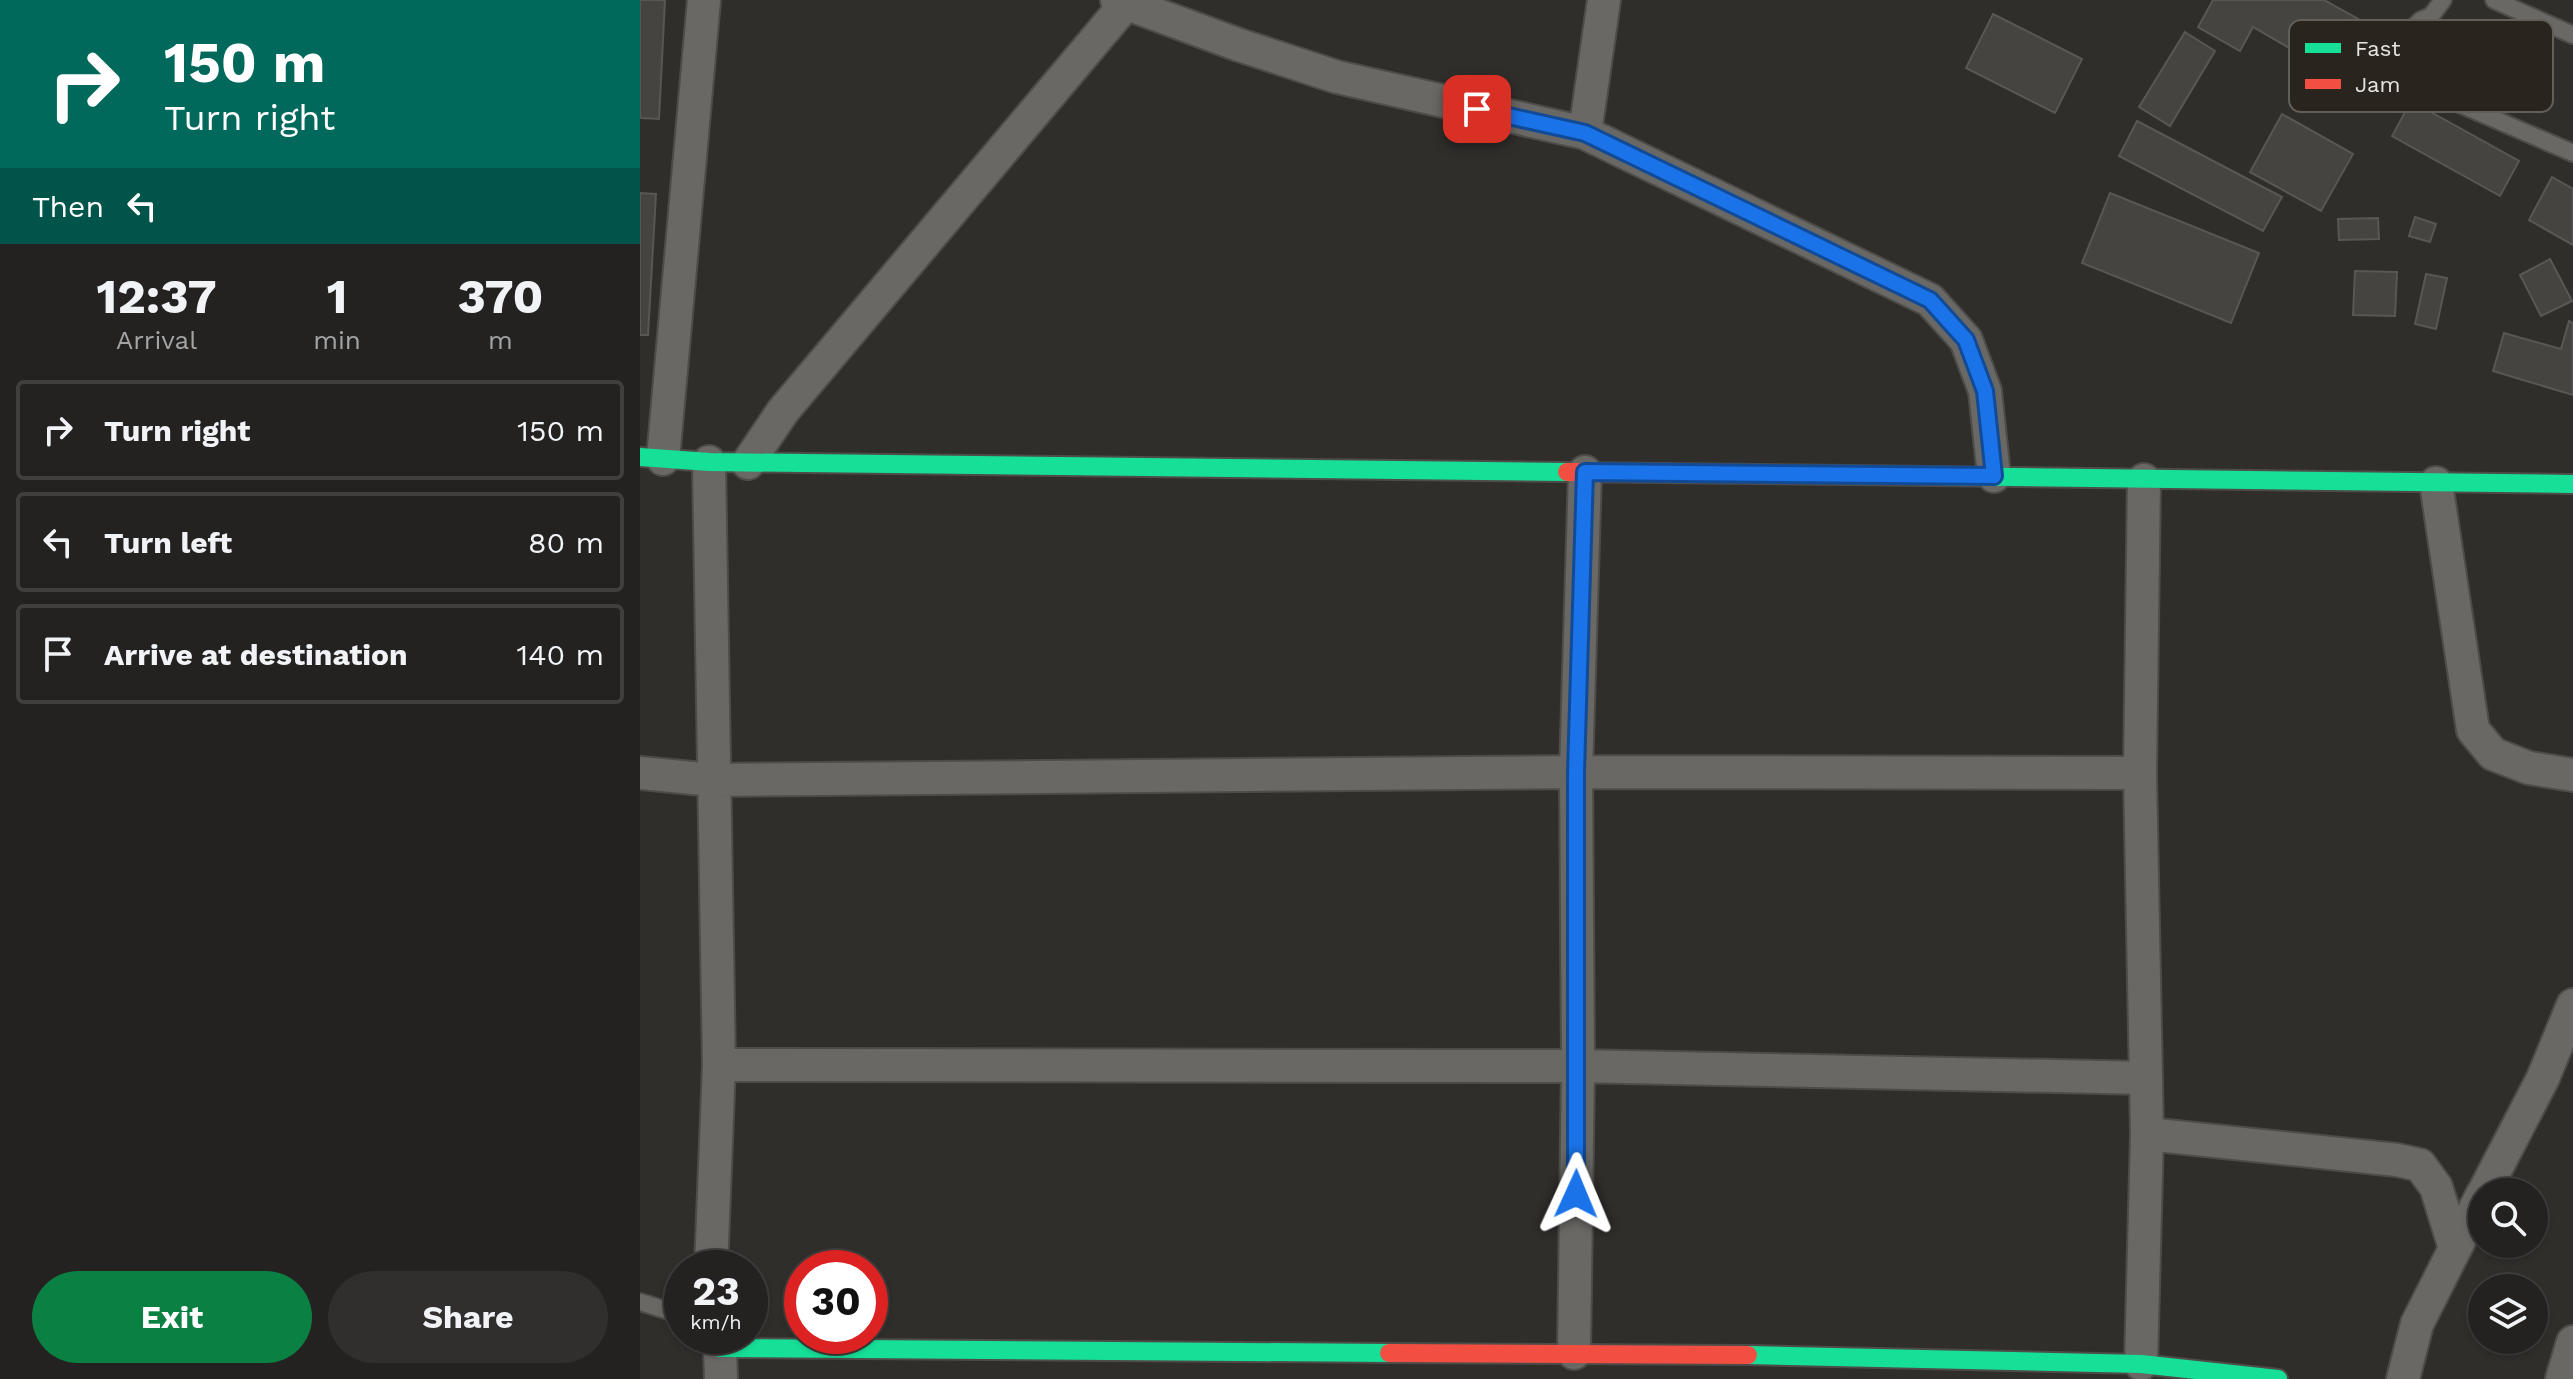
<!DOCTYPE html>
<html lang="en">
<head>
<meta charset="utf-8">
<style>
  :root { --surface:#242220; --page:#302f2d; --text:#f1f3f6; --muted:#a3a4a5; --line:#413f3e; --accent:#0b8043 }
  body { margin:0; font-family:"Work Sans",sans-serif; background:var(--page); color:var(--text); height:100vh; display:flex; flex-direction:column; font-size:30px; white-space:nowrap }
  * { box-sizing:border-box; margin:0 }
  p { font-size:26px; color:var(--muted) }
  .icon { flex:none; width:44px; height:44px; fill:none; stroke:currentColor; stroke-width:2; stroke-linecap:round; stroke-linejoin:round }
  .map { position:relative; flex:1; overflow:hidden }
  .sheet { display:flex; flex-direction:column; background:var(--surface); width:640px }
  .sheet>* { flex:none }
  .banner { background:#00695c; color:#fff; overflow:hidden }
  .fabs { position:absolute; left:1828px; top:1178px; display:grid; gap:16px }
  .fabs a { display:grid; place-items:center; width:80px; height:80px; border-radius:50%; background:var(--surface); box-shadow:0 2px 6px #0004,0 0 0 2px var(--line); font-size:40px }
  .speed { position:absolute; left:24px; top:1250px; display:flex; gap:16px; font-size:40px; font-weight:700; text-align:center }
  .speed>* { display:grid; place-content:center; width:104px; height:104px; border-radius:50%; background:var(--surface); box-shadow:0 2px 6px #0004,0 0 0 2px var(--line); line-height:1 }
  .speed small { font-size:20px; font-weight:400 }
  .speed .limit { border:12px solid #d22; background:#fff; color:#111 }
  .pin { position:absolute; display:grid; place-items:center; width:68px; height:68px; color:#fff; margin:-34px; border-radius:16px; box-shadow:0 4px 12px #0006 }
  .me { position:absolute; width:88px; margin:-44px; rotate:1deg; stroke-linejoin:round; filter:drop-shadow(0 0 6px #0008) }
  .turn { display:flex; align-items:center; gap:28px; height:168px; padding:0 32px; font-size:36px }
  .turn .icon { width:104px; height:104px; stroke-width:2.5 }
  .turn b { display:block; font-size:56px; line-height:68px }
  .then { display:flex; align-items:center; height:76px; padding:0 32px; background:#0003; gap:16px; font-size:30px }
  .eta { display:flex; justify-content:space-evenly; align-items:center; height:136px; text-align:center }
  .eta b { font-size:48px; font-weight:700; line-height:56px }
  .cta { display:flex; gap:16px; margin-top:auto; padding:16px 32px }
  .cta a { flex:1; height:92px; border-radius:48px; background:var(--accent); color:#fff; font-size:32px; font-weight:700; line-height:92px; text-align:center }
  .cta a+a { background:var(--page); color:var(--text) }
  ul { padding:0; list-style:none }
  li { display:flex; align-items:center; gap:24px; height:100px; margin:0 16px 12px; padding:0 16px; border:4px solid var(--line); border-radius:8px }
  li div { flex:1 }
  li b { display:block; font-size:30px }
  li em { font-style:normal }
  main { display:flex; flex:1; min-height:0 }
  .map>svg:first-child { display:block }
  .building { fill:#464441; stroke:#595754; stroke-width:2 }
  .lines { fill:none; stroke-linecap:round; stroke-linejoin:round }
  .lane-casing { stroke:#4d4c49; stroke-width:20 }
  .street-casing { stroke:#4d4c49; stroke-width:36 }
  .fast-casing { stroke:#4d4c49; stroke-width:22 }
  .jam-casing { stroke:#4d4c49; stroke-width:22 }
  .lane { stroke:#6a6865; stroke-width:16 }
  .street { stroke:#6a6865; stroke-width:32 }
  .fast { stroke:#16e098; stroke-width:18 }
  .jam { stroke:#f24e42; stroke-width:18 }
  .route-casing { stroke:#114b97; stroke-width:20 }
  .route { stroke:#1a73e8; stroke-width:14 }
  .key { fill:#29251e; stroke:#625e58; stroke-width:2 }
  .key-label { font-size:22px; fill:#e7e4e0 }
</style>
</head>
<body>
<main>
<section class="sheet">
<div class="banner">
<div class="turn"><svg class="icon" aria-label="right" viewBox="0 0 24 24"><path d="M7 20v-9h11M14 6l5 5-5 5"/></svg><div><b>150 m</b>Turn right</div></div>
<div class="then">Then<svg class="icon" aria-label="left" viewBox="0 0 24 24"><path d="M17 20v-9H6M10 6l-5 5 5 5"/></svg></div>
</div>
<div class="eta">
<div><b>12:37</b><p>Arrival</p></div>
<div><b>1</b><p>min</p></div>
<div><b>370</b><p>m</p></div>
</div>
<ul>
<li><svg class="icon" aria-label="right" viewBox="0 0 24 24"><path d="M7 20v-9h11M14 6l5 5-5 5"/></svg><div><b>Turn right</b></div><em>150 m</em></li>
<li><svg class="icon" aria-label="left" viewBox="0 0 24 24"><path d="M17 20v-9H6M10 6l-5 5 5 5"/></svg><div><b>Turn left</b></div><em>80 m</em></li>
<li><svg class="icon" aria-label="arrive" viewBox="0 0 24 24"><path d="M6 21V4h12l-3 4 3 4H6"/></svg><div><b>Arrive at destination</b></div><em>140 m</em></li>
</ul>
<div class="cta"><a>Exit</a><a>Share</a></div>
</section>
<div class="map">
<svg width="1933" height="1379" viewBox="0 0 1933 1379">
  <rect width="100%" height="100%" fill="#302e2b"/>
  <!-- building -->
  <path class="building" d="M 0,0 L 25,0 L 19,119 L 0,118 Z
    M 1573,0 L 1684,0 L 1718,19 L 1689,71 L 1613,27 L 1600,51 L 1558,27 Z
    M 1353,14 L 1442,59 L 1415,113 L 1326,68 Z
    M 1545,32 L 1575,51 L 1530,126 L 1499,107 Z
    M 1771,101 L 1879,161 L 1860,196 L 1752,136 Z
    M 1642,114 L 1713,154 L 1681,211 L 1610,172 Z
    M 1497,121 L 1642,197 L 1623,231 L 1479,156 Z
    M 1912,177 L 1933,189 L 1933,245 L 1889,220 Z
    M 0,193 L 16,194 L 8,335 L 0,335 Z
    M 1470,193 L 1619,253 L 1591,323 L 1442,263 Z
    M 1775,217 L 1796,224 L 1790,242 L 1769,236 Z
    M 1738,218 L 1739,239 L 1699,240 L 1698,219 Z
    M 1910,259 L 1932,301 L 1901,316 L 1880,275 Z
    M 1715,271 L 1757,272 L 1755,316 L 1713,315 Z
    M 1786,274 L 1807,278 L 1796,329 L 1775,324 Z
    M 1929,321 L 1933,323 L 1933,395 L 1853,371 L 1864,333 L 1921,349 Z"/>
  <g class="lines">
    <defs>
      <path id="lane" d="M 1803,0 L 1791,16 L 1781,20 L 1752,49 L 1739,66 L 1757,77 L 1933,153
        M 1854,0 L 1933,35
        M 0,1302 L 42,1315"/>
      <path id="street" d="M 477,0 L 599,45 L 697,77 L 945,133 L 1290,300 L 1326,340 L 1345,391 L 1354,476
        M 945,133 L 964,0
        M 23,459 L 64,0
        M 69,462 L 79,1065 L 71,1268
        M 108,463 L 143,411 L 489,0
        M 1796,483 L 1833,730 L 1853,754 L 1889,768 L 1933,775
        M 0,773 L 73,780 L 936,772 L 1500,773
        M 79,1065 L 938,1066 L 1506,1078
        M 1507,1134 L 1757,1160 L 1780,1165 L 1796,1187 L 1815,1248
        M 1844,1192 L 1903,1078 L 1933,1005
        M 75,1336 L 80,1348 L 81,1379
        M 934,1353 L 938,1066 L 936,772 L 945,472
        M 1501,1364 L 1507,1134 L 1500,773 L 1504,480
        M 1763,1379 L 1777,1324 L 1842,1195
        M 1922,1379 L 1933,1342"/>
      <path id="fast" d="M 0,457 L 69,462 L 927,472
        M 1207,475 L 1933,484
        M 80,1348 L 749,1353
        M 1108,1355 L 1501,1364 L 1638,1379"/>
      <path id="jam" d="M 927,472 L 1207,475
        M 749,1353 L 1108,1355"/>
    </defs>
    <!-- lane casing -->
    <use href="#lane" class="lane-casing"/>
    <!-- street casing -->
    <use href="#street" class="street-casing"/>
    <!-- fast casing -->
    <use href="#fast" class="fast-casing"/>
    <!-- jam casing -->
    <use href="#jam" class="jam-casing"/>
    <!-- lane -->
    <use href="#lane" class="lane"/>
    <!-- street -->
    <use href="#street" class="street"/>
    <!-- fast -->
    <use href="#fast" class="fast"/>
    <!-- jam -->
    <use href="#jam" class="jam"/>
  </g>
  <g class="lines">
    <defs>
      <path id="route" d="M 837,109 L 945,133 L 1290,300 L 1326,340 L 1345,391 L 1354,476 L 945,472 L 936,772 L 936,1194"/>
    </defs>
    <!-- route casing -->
    <use href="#route" class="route-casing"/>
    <!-- route -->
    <use href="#route" class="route"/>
  </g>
  <!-- legend -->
  <rect x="1649" y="20" width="264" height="92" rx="12" class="key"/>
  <rect x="1665" y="43" width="36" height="10" fill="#16e098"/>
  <rect x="1665" y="79" width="36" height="10" fill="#f24e42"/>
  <g class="key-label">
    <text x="1715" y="56">Fast</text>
    <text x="1715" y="92">Jam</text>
  </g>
</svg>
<div class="fabs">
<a><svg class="icon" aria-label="search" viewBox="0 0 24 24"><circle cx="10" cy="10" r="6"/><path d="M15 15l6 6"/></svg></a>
<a><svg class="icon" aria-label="layers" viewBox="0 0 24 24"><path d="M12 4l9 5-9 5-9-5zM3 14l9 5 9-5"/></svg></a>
</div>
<div class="speed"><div>23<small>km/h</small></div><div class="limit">30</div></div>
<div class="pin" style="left:837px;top:109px;background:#d93025"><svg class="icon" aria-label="arrive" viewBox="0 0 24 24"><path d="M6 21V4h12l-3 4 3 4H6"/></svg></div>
<svg class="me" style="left:936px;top:1194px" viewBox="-20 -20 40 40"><path d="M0-17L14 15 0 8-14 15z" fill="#1a73e8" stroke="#fff" stroke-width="4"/></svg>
</div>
</main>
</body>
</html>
